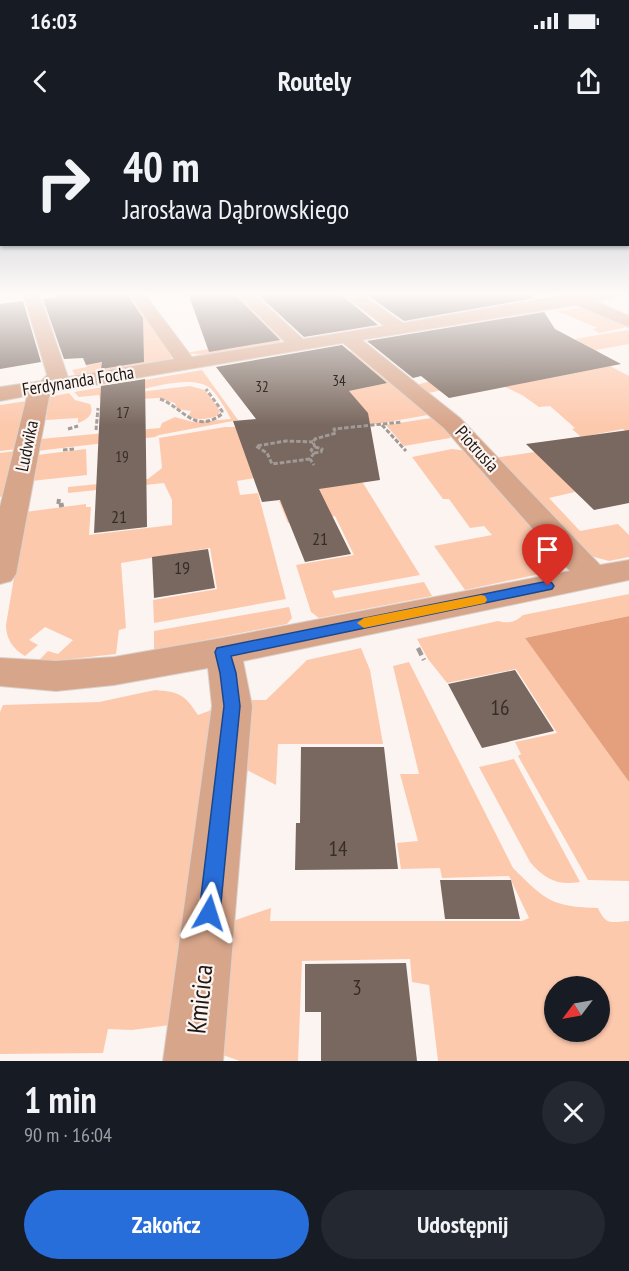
<!DOCTYPE html>
<html lang="pl">
<head>
<meta charset="utf-8">
<style>
  :root { --surface:#171b24; --page:#242831; --text:#f1f3f6; --muted:#9ea1a6; --accent:#286eda }
  body { margin:0; font-family:"PT Sans Narrow",sans-serif; background:var(--page); color:var(--text); height:100vh; display:flex; flex-direction:column; font-size:22px; white-space:nowrap }
  * { box-sizing:border-box; margin:0 }
  p { font-size:20px; color:var(--muted) }
  .icon { flex:none; width:33px; height:33px; fill:none; stroke:currentColor; stroke-width:2; stroke-linecap:round; stroke-linejoin:round }
  .map { position:relative; height:941px; overflow:hidden }
  .drawer { display:flex; flex-direction:column; background:var(--surface); flex:1 }
  .drawer>* { flex:none }
  .banner { position:absolute; left:0px; top:0px; width:630px; height:126px; box-shadow:0 2px 4px #0004; background:#171b24; color:var(--text); overflow:hidden }
  .needle { width:39px; rotate:238deg }
  .tools { position:absolute; left:544px; top:856px; display:grid; gap:12px }
  .tools a { display:grid; place-items:center; width:66px; height:66px; border-radius:50%; background:var(--surface); box-shadow:0 2px 4px #0004; font-size:30px }
  .pin { position:absolute; display:grid; place-items:center; width:51px; height:51px; color:#fff; margin:-62px -26px; border-radius:50% 50% 50% 0; rotate:-45deg; box-shadow:0 0 6px #0007 }
  .pin .icon { rotate:45deg }
  .me { position:absolute; width:66px; margin:-33px; rotate:6deg; stroke-linejoin:round; filter:drop-shadow(0 0 4px #0008) }
  .turn { display:flex; align-items:center; gap:21px; height:126px; padding:0 24px; font-size:27px }
  .turn .icon { width:78px; height:78px; stroke-width:2.5 }
  .turn b { display:block; font-size:42px; line-height:51px }
  .round { display:grid; place-items:center; flex:none; width:63px; height:63px; border-radius:32px; background:var(--page) }
  .summary { display:flex; align-items:center; justify-content:space-between; height:102px; padding:0 24px }
  h1 { font-size:36px; font-weight:800; line-height:45px }
  .primary-button { display:flex; gap:12px; margin-top:auto; padding:12px 24px }
  .primary-button a { flex:1; height:69px; border-radius:36px; background:var(--accent); color:#fff; font-size:24px; font-weight:800; line-height:69px; text-align:center }
  .primary-button a+a { background:var(--page); color:var(--text) }
  .status { display:flex; justify-content:space-between; align-items:center; height:42px; padding:0 30px; background:var(--surface); direction:ltr }
  .status svg { height:16px; fill:currentColor }
  header { display:flex; justify-content:space-between; align-items:center; height:78px; padding:0 24px; background:var(--surface); font-size:27px; font-weight:800 }
  .map>svg:first-child { display:block }
  .green { fill:#fdc9ad; fill-rule:evenodd }
  .forest { fill:#e4a07c }
  .building { fill:#79685f }
  .lines { fill:none; stroke-linecap:round; stroke-linejoin:round }
  .street-casing { stroke:#d9d1cd; stroke-width:2 }
  .path-far2 { stroke:#a19a96; stroke-width:3; stroke-dasharray:4.5 2; stroke-linecap:butt }
  .path-far1 { stroke:#a19a96; stroke-width:4; stroke-dasharray:5 3; stroke-linecap:butt }
  .path { stroke:#a19a96; stroke-width:4.5; stroke-dasharray:8 4; stroke-linecap:butt }
  .street { fill:#d7a58a; fill-rule:evenodd }
  .route { fill:#286eda; stroke:#1a488e; stroke-width:1.5 }
  .slow { fill:#f59e0b }
  .labels { text-anchor:middle; stroke-width:4.5; stroke-linejoin:round; paint-order:stroke }
  .far-number-label { font-size:15px; fill:#362c28 }
  .far-street-label { font-size:18px; fill:#1f1815; stroke:#fcf4f0 }
  .number-label { font-size:18px; fill:#362c28 }
  .near-number-label { font-size:21px; fill:#362c28 }
  .near-street-label { font-size:26px; fill:#1f1815; stroke:#fcf4f0 }
</style>
</head>
<body>
<div class="status"><b>16:03</b><svg viewBox="0 0 49 12"><path d="M0 12V9h3v3zM5 12V6h3v6zM10 12V3h3v9zM15 12V0h3v12zM26 1h20v11H26zM47 4h2v5h-2z"/></svg></div>
<header><svg class="icon" aria-label="back" viewBox="0 0 24 24"><path d="M15 5l-7 7 7 7"/></svg>Routely<svg class="icon" aria-label="share" viewBox="0 0 24 24"><path d="M12 15V3M7 8l5-5 5 5M5 13v7h14v-7"/></svg></header>
<div class="map">
<svg width="629" height="941" viewBox="0 0 629 941">
  <rect width="100%" height="100%" fill="#fcf4f0"/>
  <!-- green -->
  <path class="green" d="M 100,173 L 130,173 L 172,238 L 169,240 L 75,255 L 72,250 L 87,247 L 86,245 L 135,237 Z
    M 233,173 L 283,218 L 279,223 L 271,225 L 204,235 L 186,233 L 242,223 Z
    M 581,188 L 628,207 L 599,213 L 592,209 L 598,208 L 557,191 Z
    M 627,210 L 629,211 L 629,224 L 596,230 L 600,233 L 589,235 L 629,256 L 629,314 L 623,309 L 581,317 L 572,309 L 575,308 L 550,286 L 539,287 L 522,275 L 491,260 L 428,273 L 416,265 L 580,222 L 575,219 Z
    M 354,231 L 430,293 L 428,295 L 370,305 L 326,276 L 368,267 L 336,233 Z
    M 202,250 L 238,300 L 159,315 L 155,317 L 37,331 L 40,319 L 160,308 L 162,303 L 175,297 L 193,302 L 231,299 C 226,290 218,275 210,268 C 188,251 124,275 101,283 L 99,275 L 79,277 L 74,272 Z
    M 190,266 L 205,270 L 220,291 L 218,295 C 209,300 198,300 188,297 L 191,291 L 177,289 L 175,283 L 159,278 L 139,279 L 141,273 L 147,271 Z
    M 69,273 L 75,280 L 90,284 C 95,294 87,300 78,303 L 78,298 L 46,300 L 49,277 Z
    M 27,281 L 17,329 L 0,331 L 0,285 Z
    M 431,298 L 436,299 L 451,315 L 450,318 L 404,326 L 386,305 Z
    M 225,307 L 241,307 L 255,358 L 237,361 L 240,375 L 258,373 L 286,479 L 154,503 L 153,480 L 217,469 L 210,428 L 121,443 L 126,508 L 119,510 L 116,534 L 54,541 L 39,540 L 48,531 L 58,534 L 73,520 L 45,507 L 29,520 L 38,525 L 25,536 C 13,529 6,519 6,505 L 25,392 L 86,384 L 86,387 L 91,387 L 89,415 L 172,405 L 172,380 L 164,363 L 68,373 L 68,367 L 148,359 L 162,348 L 159,318 Z
    M 574,326 L 572,367 L 575,372 L 549,378 L 580,411 L 618,404 L 629,415 L 629,437 L 609,441 L 587,435 L 494,338 Z
    M 86,329 L 87,355 L 31,361 L 37,335 Z
    M 452,329 L 468,331 L 564,441 L 563,449 L 465,470 L 434,426 L 492,415 L 484,406 L 470,408 L 449,379 L 443,379 L 412,337 Z
    M 16,331 L 4,376 L 0,377 L 0,333 Z
    M 349,346 L 359,363 L 363,363 L 420,455 L 332,471 L 335,478 L 424,462 L 432,476 L 319,498 L 311,492 L 296,445 L 354,435 L 335,396 L 288,403 L 279,381 L 289,380 Z
    M 629,474 L 629,496 L 525,518 L 629,662 L 629,761 L 588,760 L 518,636 L 521,634 L 515,622 L 557,613 L 516,549 L 447,563 L 428,539 L 417,519 L 498,501 C 508,504 516,502 523,495 Z
    M 289,487 L 292,498 L 287,504 L 154,530 L 154,511 Z
    M 361,528 L 370,550 L 383,624 L 278,624 L 276,665 L 243,648 L 251,580 L 266,580 L 307,540 Z
    M 409,542 L 513,748 C 545,780 552,787 598,788 C 606,806 611,802 629,801 L 629,941 L 438,941 L 429,865 L 412,862 L 410,839 L 302,841 L 298,941 L 240,941 L 217,933 L 230,802 L 271,788 L 270,801 L 522,801 L 529,798 L 509,756 L 442,758 L 440,748 L 401,749 L 397,723 L 418,721 L 400,654 L 419,654 L 393,546 ZM 555,867 L 600,867 L 600,912 L 555,912 Z
    M 155,570 C 180,572 184,574 198,595 L 214,589 L 170,905 L 132,910 L 108,909 L 103,933 L 0,934 L 0,592 L 3,585 L 99,582 Z
    M 514,639 L 580,762 C 557,766 545,759 530,742 L 479,647 Z"/>
  <!-- forest -->
  <path class="forest" d="M 629,496 L 629,662 L 525,518 Z"/>
  <!-- building -->
  <path class="building" d="M 56,173 L 126,173 L 143,198 L 144,242 L 101,249 L 102,242 L 86,245 L 83,238 L 64,239 L 43,179 L 58,177 Z
    M 188,173 L 233,173 L 280,220 L 209,232 Z
    M 256,173 L 339,173 L 378,205 L 304,217 Z
    M 364,173 L 532,173 L 535,178 L 404,201 Z
    M 23,181 L 41,242 L 0,249 L 0,184 Z
    M 544,192 L 555,209 L 621,244 L 449,278 L 421,256 L 413,258 L 367,221 Z
    M 342,225 L 387,263 L 349,271 L 368,293 L 380,360 L 319,369 L 351,434 L 305,442 L 280,380 L 262,382 L 233,301 L 256,299 L 216,247 Z
    M 145,259 L 147,407 L 94,413 L 101,266 Z
    M 629,310 L 629,383 L 594,390 L 526,324 Z
    M 208,429 L 215,468 L 154,478 L 152,437 Z
    M 515,550 L 554,611 L 482,628 L 448,564 Z
    M 301,627 L 384,627 L 398,749 L 295,750 L 296,703 L 300,703 Z
    M 440,760 L 511,760 L 520,799 L 445,799 Z
    M 406,843 L 417,941 L 321,941 L 321,892 L 305,892 L 305,844 Z"/>
  <g class="lines">
    <defs>
      <path id="street" d="M 23,173 L 39,173 L 68,257 L 174,239 L 128,173 L 144,173 L 192,237 L 285,222 L 235,173 L 253,173 L 303,219 L 384,206 L 341,173 L 360,173 L 403,203 L 575,173 L 625,173 L 623,176 L 596,181 L 629,196 L 629,207 L 576,185 L 362,220 L 460,298 L 600,445 L 629,440 L 629,460 L 243,541 L 252,586 L 223,941 L 163,941 L 212,586 L 208,548 L 114,565 L 56,571 L 0,566 L 0,538 L 56,541 L 114,537 L 222,518 L 570,451 L 444,308 L 343,223 L 54,272 L 49,277 L 16,454 L 11,461 L 0,464 L 0,387 L 27,276 L 0,281 L 0,267 L 41,261 L 47,255 Z"/>
    </defs>
    <!-- street casing -->
    <use href="#street" class="street-casing"/>
    <!-- path-far2 -->
    <path class="path-far2" d="M 160,279 C 183,287 194,315 222,294 L 222,291 L 206,269
      M 382,305 L 406,331
      M 68,309 L 78,306
      M 96,310 L 98,288
      M 315,327 L 313,322 L 315,319 L 336,313 L 334,309 L 402,302
      M 315,327 L 322,329 L 321,332 L 314,333 L 311,330 Z
      M 63,330 L 74,329
      M 314,333 L 310,339 L 314,345
      M 310,339 L 272,344 L 267,333 L 256,326 L 286,321 L 313,322"/>
    <!-- path-far1 -->
    <path class="path-far1" d="M 59,379 L 58,386 L 66,384"/>
    <!-- path -->
    <path class="path" d="M 418,528 L 424,540"/>
    <!-- street -->
    <use href="#street" class="street"/>
  </g>
  <!-- sky -->
  <linearGradient id="sky" x2="0" y2="1"><stop stop-color="#a1a8b8"/><stop offset="0.57" stop-color="#fefaf8"/><stop offset="1" stop-color="#fefaf8" stop-opacity="0"/></linearGradient>
  <rect width="629" height="305" fill="url(#sky)"/>
  <!-- route -->
  <path class="route" d="M 548,461 L 552,463 L 554,466 L 552,469 L 231,536 L 236,553 L 240,586 L 220,793 L 217,800 L 209,803 L 202,800 L 199,793 L 224,586 L 220,553 L 215,532 L 217,528 Z"/>
  <!-- slow -->
  <path class="slow" d="M 481,475 L 485,476 L 487,480 L 485,483 L 364,508 L 357,503 L 364,498 Z"/>
  <g class="labels">
    <!-- far-number labels -->
    <g class="far-number-label">
      <text x="339" y="266">34</text>
      <text x="262" y="272">32</text>
      <text x="123" y="298">17</text>
      <text x="122" y="342">19</text>
    </g>
    <!-- far-street labels -->
    <g class="far-street-label">
      <text transform="translate(78 261) rotate(-9)" y="6">Ferdynanda Focha</text>
      <text transform="translate(27 326) rotate(-78)" y="6">Ludwika</text>
      <text transform="translate(477 329) rotate(48)" y="6">Piotrusia</text>
    </g>
    <!-- number labels -->
    <g class="number-label">
      <text x="119" y="403">21</text>
      <text x="320" y="425">21</text>
      <text x="182" y="454">19</text>
    </g>
    <!-- near-number labels -->
    <g class="near-number-label">
      <text x="500" y="595">16</text>
      <text x="338" y="736">14</text>
      <text x="357" y="875">3</text>
    </g>
    <!-- near-street labels -->
    <g class="near-street-label">
      <text transform="translate(200 879) rotate(-84)" y="9">Kmicica</text>
    </g>
  </g>
</svg>
<div class="tools">
<a><svg class="needle" viewBox="-14 -14 28 28"><path d="M0-13l5 13h-10z" fill="#e53935"/><path d="M0 13l5-13h-10z" fill="#9ea1a6"/></svg></a>
</div>
<div class="pin" style="left:548px;top:466px;background:#d93025"><svg class="icon" aria-label="arrive" viewBox="0 0 24 24"><path d="M6 21V4h12l-3 4 3 4H6"/></svg></div>
<svg class="me" style="left:209px;top:793px" viewBox="-20 -20 40 40"><path d="M0-17L14 15 0 8-14 15z" fill="#286eda" stroke="#fff" stroke-width="4"/></svg>
<div class="banner">
<div class="turn"><svg class="icon" aria-label="right" viewBox="0 0 24 24"><path d="M7 20v-9h11M14 6l5 5-5 5"/></svg><div><b>40 m</b>Jarosława Dąbrowskiego</div></div>
</div>
</div>
<section class="drawer">
<div class="summary"><div><h1>1 min</h1><p>90 m · 16:04</p></div><a class="round"><svg class="icon" aria-label="close" viewBox="0 0 24 24"><path d="M6 6l12 12M18 6L6 18"/></svg></a></div>
<div class="primary-button"><a>Zakończ</a><a>Udostępnij</a></div>
</section>
</body>
</html>
